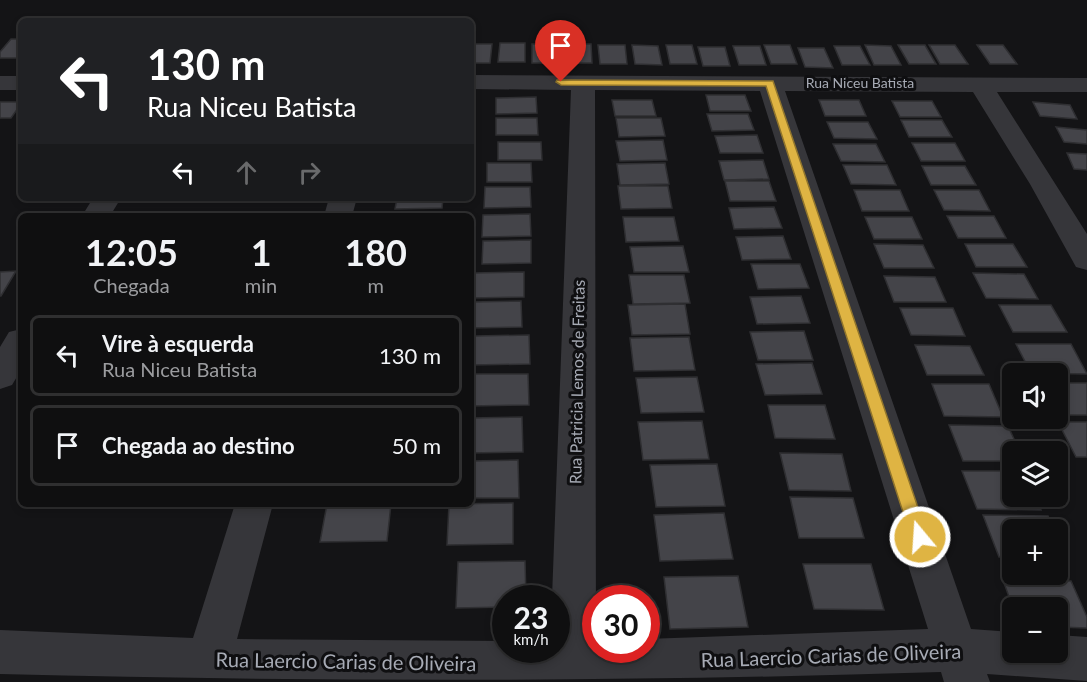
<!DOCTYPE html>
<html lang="pt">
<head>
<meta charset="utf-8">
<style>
  :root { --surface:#0f0f10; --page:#181819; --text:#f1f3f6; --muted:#9b9c9f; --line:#2f2f30 }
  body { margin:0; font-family:Lato,sans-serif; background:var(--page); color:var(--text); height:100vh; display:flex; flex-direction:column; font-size:22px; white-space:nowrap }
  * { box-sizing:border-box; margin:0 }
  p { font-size:20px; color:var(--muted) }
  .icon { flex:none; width:33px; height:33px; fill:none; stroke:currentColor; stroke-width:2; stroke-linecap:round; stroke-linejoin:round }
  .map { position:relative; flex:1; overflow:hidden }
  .details { position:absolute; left:18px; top:213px; width:456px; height:294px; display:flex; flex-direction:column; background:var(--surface); border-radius:9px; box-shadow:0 3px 9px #0003,0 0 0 2px var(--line) }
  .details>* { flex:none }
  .top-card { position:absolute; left:18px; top:18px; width:456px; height:183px; border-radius:9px; box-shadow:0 3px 9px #0003,0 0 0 2px var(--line); background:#202124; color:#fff; overflow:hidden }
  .buttons { position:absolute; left:1002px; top:363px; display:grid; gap:12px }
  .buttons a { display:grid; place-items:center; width:66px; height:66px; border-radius:9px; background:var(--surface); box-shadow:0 3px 9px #0003,0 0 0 2px var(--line); font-size:30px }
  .speed { position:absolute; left:492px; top:585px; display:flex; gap:12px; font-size:30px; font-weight:700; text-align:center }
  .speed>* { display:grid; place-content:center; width:78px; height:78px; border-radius:50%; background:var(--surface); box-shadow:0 3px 9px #0003,0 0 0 2px var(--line); line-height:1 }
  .speed small { font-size:15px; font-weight:400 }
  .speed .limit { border:9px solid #d22; background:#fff; color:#111 }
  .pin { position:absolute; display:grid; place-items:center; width:51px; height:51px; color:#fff; margin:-62px -26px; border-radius:50% 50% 50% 0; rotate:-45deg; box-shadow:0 0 6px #0007 }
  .pin .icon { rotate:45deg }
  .me { position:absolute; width:66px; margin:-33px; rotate:342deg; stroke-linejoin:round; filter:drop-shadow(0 0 4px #0008) }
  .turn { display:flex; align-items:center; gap:21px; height:126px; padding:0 30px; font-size:27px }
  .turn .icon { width:78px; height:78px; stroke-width:2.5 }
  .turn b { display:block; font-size:42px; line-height:51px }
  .lanes { display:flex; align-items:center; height:57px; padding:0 30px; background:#0003; justify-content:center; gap:30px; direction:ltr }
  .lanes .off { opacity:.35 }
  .eta { display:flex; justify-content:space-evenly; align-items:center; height:102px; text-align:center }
  .eta b { font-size:36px; font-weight:700; line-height:42px }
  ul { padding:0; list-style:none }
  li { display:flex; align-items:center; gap:18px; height:81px; margin:0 12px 9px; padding:0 18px; border:3px solid var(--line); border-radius:9px }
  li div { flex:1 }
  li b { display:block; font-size:22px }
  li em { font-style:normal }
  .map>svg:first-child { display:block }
  .building { fill:#444449; stroke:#2f2f32; stroke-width:1.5 }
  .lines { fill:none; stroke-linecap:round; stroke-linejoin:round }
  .minor { fill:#36363a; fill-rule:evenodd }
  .route { fill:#dfb443; stroke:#91752c; stroke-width:1.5 }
  .labels { text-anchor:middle; stroke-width:6; stroke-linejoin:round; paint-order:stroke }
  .far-street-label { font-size:14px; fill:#a7abb5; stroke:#0f0f11 }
  .street-label { font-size:16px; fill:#a7abb5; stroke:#0f0f11 }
  .near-street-label { font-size:20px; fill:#a7abb5; stroke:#0f0f11 }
</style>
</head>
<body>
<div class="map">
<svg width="1087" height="682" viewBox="0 0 1087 682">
  <rect width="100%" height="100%" fill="#141416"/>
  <!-- building -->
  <path class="building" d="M 11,39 L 21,39 L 21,58 L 0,58 L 0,52 Z
    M 500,43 L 525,43 L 525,62 L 498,62 Z
    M 471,44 L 492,44 L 490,63 L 471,63 Z
    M 532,44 L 558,44 L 558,63 L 532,63 Z
    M 565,44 L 591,44 L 592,63 L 565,63 Z
    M 598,45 L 625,45 L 627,64 L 600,64 Z
    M 632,45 L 658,46 L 662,65 L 635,64 Z
    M 666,45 L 692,45 L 697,64 L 670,64 Z
    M 764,45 L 790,45 L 797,64 L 771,64 Z
    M 865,45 L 891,46 L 901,65 L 874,65 Z
    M 898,45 L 925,45 L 936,64 L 909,64 Z
    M 929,45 L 955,45 L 968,64 L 940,64 Z
    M 977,45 L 1003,45 L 1017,64 L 990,64 Z
    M 733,46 L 760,46 L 766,65 L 739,65 Z
    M 834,46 L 860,46 L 870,65 L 842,65 Z
    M 698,47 L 725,47 L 730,66 L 703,66 Z
    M 798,48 L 824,48 L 833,68 L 805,67 Z
    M 706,95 L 745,95 L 751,111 L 710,111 Z
    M 536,97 L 537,113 L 496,114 L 496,98 Z
    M 612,100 L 652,100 L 656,116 L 615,116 Z
    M 819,100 L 859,100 L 866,116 L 825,116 Z
    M 892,101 L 932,101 L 941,117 L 900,117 Z
    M 0,102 L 21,102 L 21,104 L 11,118 L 0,118 Z
    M 1033,102 L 1070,105 L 1077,119 L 1040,116 Z
    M 707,114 L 748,114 L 754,130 L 712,131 Z
    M 496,118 L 537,118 L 538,135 L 496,135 Z
    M 616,118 L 661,118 L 665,136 L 619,137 Z
    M 901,120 L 942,120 L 952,137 L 909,137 Z
    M 827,122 L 868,122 L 877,139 L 834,138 Z
    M 1056,127 L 1087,130 L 1087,144 L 1064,142 Z
    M 757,135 L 763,153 L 720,153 L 715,136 Z
    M 663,140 L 667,160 L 620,161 L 616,141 Z
    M 498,142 L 541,142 L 542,160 L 498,160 Z
    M 912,143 L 955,143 L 965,161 L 921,161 Z
    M 833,144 L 876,144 L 885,162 L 841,161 Z
    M 1067,153 L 1087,154 L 1087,170 L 1074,169 Z
    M 763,160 L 769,179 L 724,180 L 719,161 Z
    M 487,163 L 531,163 L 532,182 L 487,182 Z
    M 665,163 L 669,184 L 620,185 L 617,164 Z
    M 843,165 L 887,165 L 896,185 L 851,184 Z
    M 922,166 L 965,166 L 976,185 L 931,185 Z
    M 725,181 L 769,181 L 776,201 L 730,201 Z
    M 618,186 L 668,186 L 672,208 L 621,209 Z
    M 485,187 L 530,187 L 531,207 L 484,208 Z
    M 854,190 L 900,190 L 909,211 L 862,211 Z
    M 934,190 L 979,190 L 990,211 L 944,210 Z
    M 397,198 L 443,198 L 442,208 L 395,209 Z
    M 774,207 L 782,228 L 734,229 L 729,208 Z
    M 258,213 L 304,213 L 304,216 L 257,216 Z
    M 530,214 L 531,236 L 482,237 L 483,215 Z
    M 947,216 L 994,216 L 1006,238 L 958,238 Z
    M 623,217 L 674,217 L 679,241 L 626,242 Z
    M 865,217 L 912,217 L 922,239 L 874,239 Z
    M 783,236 L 791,259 L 742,260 L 736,237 Z
    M 531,240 L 531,263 L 482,264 L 483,241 Z
    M 874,244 L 923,245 L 934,268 L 884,268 Z
    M 965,244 L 1013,244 L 1027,267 L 976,267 Z
    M 683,246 L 689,272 L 634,272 L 630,247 Z
    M 751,264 L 800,264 L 809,288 L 758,289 Z
    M 16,271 L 1,296 L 0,296 L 0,272 Z
    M 524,272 L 524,297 L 472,298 L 474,273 Z
    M 973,273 L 1024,274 L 1038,299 L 986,298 Z
    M 629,275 L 684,275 L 690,303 L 633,304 Z
    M 884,276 L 935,277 L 946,302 L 894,302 Z
    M 801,296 L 810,323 L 757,324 L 750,297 Z
    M 521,301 L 522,327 L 471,328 L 471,302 Z
    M 685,304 L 690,334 L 632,335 L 628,305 Z
    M 999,305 L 1051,305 L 1067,332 L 1013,332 Z
    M 900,308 L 953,308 L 965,336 L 911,335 Z
    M 804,331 L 813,360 L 758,360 L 750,332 Z
    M 529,335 L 530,364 L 474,365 L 475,336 Z
    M 689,337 L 695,370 L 634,371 L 630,338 Z
    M 1016,344 L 1071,344 L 1087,374 L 1031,373 Z
    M 915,345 L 970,346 L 984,375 L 927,375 Z
    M 812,363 L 822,394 L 765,395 L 756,364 Z
    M 472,374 L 528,374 L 529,405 L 471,406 Z
    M 697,377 L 704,412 L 641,413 L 636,378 Z
    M 1058,383 L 1087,383 L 1087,415 L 1058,415 Z
    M 932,384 L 989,384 L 1003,417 L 944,416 Z
    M 768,405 L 825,405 L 835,439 L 775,438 Z
    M 522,417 L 523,452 L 471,453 L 471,418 Z
    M 702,421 L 709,459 L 643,460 L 638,422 Z
    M 1058,422 L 1087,422 L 1087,457 L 1076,457 Z
    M 949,425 L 1008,426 L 1020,452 L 1012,452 L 1012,461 L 963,461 Z
    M 780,453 L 842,454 L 851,491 L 789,490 Z
    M 518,460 L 519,498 L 471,498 L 471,461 Z
    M 717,464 L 725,506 L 656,507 L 650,465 Z
    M 962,471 L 1012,471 L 1012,496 L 1035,496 L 1041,510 L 977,509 Z
    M 790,497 L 853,498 L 864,538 L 799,538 Z
    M 513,503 L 513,544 L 447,545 L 449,504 Z
    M 327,504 L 391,504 L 387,541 L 320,542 Z
    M 724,513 L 733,559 L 660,561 L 654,515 Z
    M 983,515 L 1048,516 L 1054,530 L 1012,530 L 1012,557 L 999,557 Z
    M 1058,538 L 1067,558 L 1058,558 Z
    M 525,561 L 526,598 L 506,598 L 506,607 L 456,608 L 458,562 Z
    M 803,564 L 871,564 L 884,610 L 814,609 Z
    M 738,576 L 748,627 L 670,629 L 664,577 Z
    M 1003,580 L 1071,581 L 1087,617 L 1087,628 L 1058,627 L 1058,608 L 1013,608 Z"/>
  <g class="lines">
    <!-- minor -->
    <path class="minor" d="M 471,75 L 1087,78 L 1087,92 L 997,92 L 1087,234 L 1087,270 L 1076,267 L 1030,184 L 973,92 L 785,91 L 971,629 L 1012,632 L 1012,652 L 1058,652 L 1058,635 L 1087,637 L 1087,681 L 987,674 L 990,682 L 944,682 L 941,672 C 628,682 314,682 0,674 L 0,630 L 193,638 L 235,504 L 273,504 L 237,639 L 506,641 L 506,650 L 556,650 L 556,598 L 552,598 L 571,90 L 471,89 ZM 595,90 L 760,91 L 928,629 L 646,639 L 646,650 L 596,650 Z
      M 0,76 L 21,76 L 21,90 L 0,90 Z
      M 93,198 L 121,198 L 110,216 L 82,216 Z
      M 329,198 L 357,198 L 352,216 L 324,216 Z
      M 21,329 L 21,370 L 12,385 L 0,389 L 0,347 L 9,332 Z"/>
  </g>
  <!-- route -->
  <path class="route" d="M 557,80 L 773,81 L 928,537 L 925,542 L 920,544 L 914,542 L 911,537 L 766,86 L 561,85 L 556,82 Z"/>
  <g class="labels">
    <!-- far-street labels -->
    <g class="far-street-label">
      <text x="860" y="88">Rua Niceu Batista</text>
    </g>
    <!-- street labels -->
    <g class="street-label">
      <text transform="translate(577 382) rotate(-89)" y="6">Rua Patricia Lemos de Freitas</text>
    </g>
    <!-- near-street labels -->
    <g class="near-street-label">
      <text transform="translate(831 656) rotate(-2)" y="7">Rua Laercio Carias de Oliveira</text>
      <text transform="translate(346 662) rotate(1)" y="7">Rua Laercio Carias de Oliveira</text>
    </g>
  </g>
</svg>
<div class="buttons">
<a><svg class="icon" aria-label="sound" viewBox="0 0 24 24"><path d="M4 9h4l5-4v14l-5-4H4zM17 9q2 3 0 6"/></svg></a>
<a><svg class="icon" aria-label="layers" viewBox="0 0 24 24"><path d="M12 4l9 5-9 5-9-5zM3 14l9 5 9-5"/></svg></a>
<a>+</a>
<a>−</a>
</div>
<div class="speed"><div>23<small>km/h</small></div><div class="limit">30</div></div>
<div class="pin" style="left:561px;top:82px;background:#d93025"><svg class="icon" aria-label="arrive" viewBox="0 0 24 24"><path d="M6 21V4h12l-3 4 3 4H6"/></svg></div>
<svg class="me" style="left:920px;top:537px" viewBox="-20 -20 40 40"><circle r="17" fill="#dfb443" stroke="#fff" stroke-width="3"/><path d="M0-11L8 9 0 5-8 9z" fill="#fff"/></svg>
<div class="top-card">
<div class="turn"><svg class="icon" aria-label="left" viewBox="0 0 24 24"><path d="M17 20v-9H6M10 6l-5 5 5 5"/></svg><div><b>130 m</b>Rua Niceu Batista</div></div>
<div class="lanes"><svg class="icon" aria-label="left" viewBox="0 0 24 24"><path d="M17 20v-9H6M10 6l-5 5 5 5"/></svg><svg class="icon off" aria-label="ahead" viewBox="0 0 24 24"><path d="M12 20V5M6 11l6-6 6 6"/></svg><svg class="icon off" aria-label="right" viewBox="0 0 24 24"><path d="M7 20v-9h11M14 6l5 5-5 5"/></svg></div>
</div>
<section class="details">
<div class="eta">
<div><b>12:05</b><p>Chegada</p></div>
<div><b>1</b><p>min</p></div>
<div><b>180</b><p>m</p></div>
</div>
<ul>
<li><svg class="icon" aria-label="left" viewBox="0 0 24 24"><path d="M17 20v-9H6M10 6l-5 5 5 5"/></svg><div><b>Vire à esquerda</b><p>Rua Niceu Batista</p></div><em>130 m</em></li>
<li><svg class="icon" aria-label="arrive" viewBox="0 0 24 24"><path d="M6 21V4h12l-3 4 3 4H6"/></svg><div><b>Chegada ao destino</b></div><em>50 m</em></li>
</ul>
</section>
</div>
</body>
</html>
